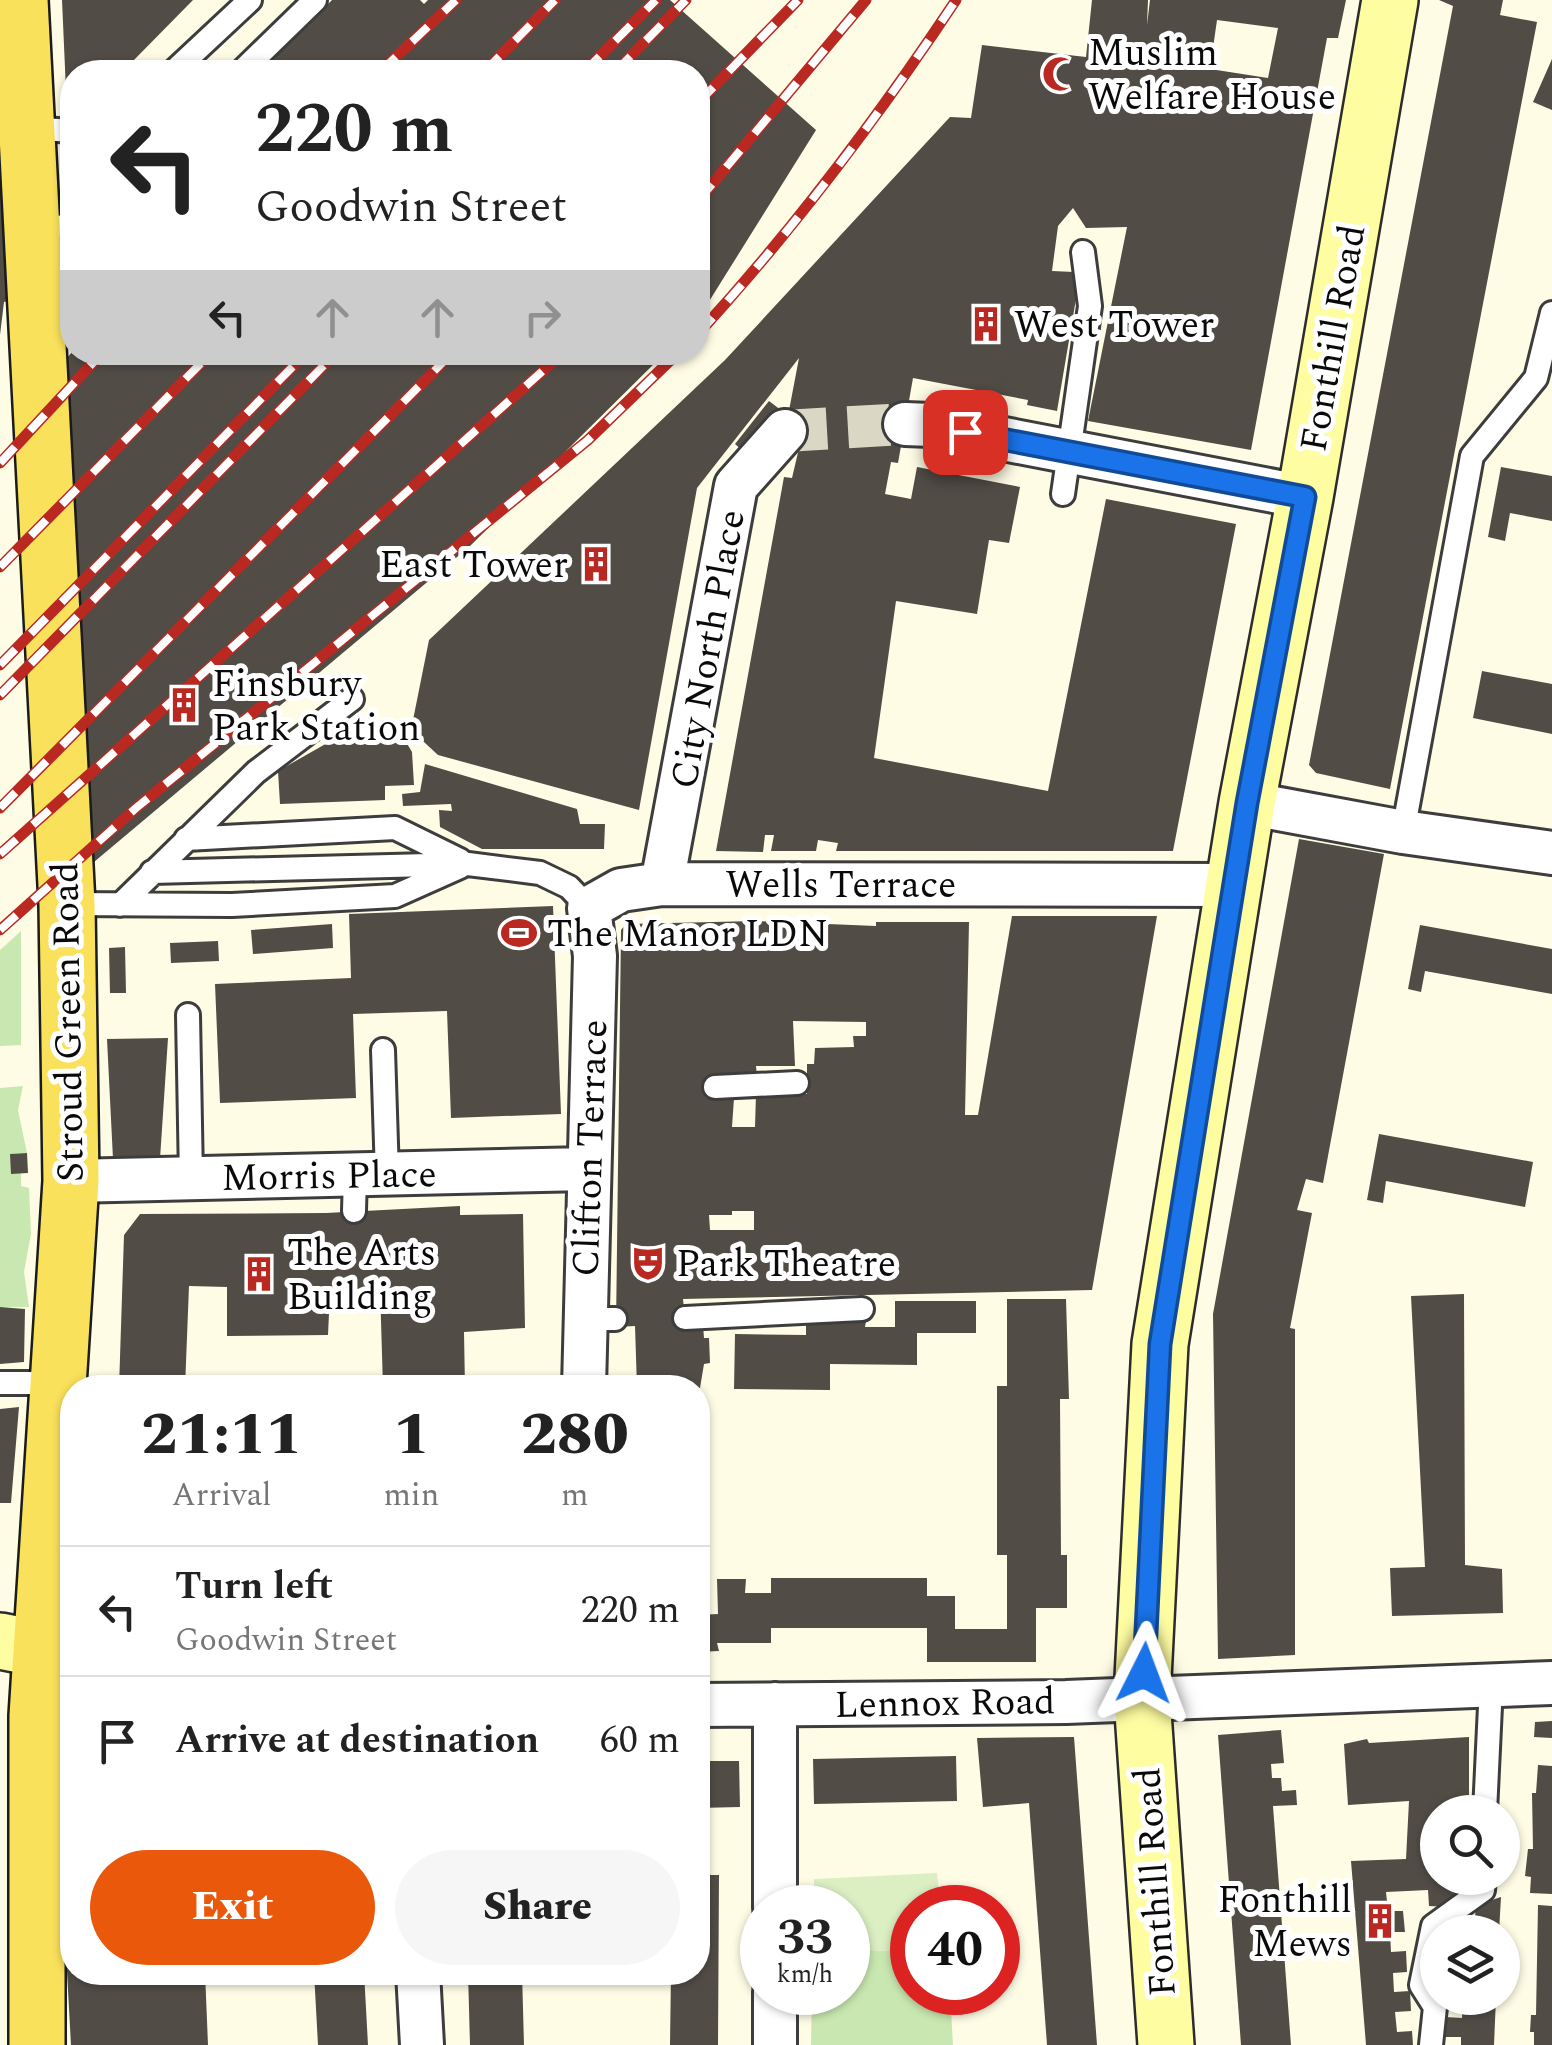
<!DOCTYPE html>
<html lang="en">
<head>
<meta charset="utf-8">
<style>
  :root { --surface:#fff; --page:#f6f6f6; --text:#222; --muted:#767676; --line:#e0e0e0; --accent:#ea580c }
  body { margin:0; font-family:Spectral,serif; background:var(--page); color:var(--text); height:100vh; display:flex; flex-direction:column; font-size:38px; white-space:nowrap }
  * { box-sizing:border-box; margin:0 }
  p { font-size:32px; color:var(--muted) }
  .icon { flex:none; width:55px; height:55px; fill:none; stroke:currentColor; stroke-width:2; stroke-linecap:round; stroke-linejoin:round }
  .map { position:relative; flex:1; overflow:hidden }
  .side { position:absolute; left:60px; top:1375px; width:650px; height:610px; display:flex; flex-direction:column; background:var(--surface); border-radius:40px; box-shadow:0 2px 8px #0004 }
  .side>* { flex:none }
  .hud { position:absolute; left:60px; top:60px; width:650px; height:305px; border-radius:40px; box-shadow:0 2px 8px #0004; background:#fff; color:var(--text); overflow:hidden }
  .tools { position:absolute; left:1420px; top:1795px; display:grid; gap:20px }
  .tools a { display:grid; place-items:center; width:100px; height:100px; border-radius:50%; background:var(--surface); box-shadow:0 2px 8px #0004; font-size:50px }
  .speed { position:absolute; left:740px; top:1885px; display:flex; gap:20px; font-size:50px; font-weight:700; text-align:center }
  .speed>* { display:grid; place-content:center; width:130px; height:130px; border-radius:50%; background:var(--surface); box-shadow:0 2px 8px #0004; line-height:1 }
  .speed small { font-size:25px; font-weight:400 }
  .speed .limit { border:15px solid #d22; background:#fff; color:#111 }
  .pin { position:absolute; display:grid; place-items:center; width:85px; height:85px; color:#fff; margin:-42px; border-radius:20px; box-shadow:0 5px 15px #0006 }
  .me { position:absolute; width:110px; margin:-55px; rotate:3deg; stroke-linejoin:round; filter:drop-shadow(0 0 8px #0008) }
  .turn { display:flex; align-items:center; gap:35px; height:210px; padding:0 30px; font-size:45px }
  .turn .icon { width:130px; height:130px; stroke-width:2.5 }
  .turn b { display:block; font-size:70px; line-height:85px }
  .lanes { display:flex; align-items:center; height:95px; padding:0 30px; background:#0003; justify-content:center; gap:50px; direction:ltr }
  .lanes .off { opacity:.35 }
  .eta { display:flex; justify-content:space-evenly; align-items:center; height:170px; text-align:center }
  .eta b { font-size:60px; font-weight:800; line-height:70px }
  .cta { display:flex; gap:20px; margin-top:auto; padding:20px 30px }
  .cta a { flex:1; height:115px; border-radius:60px; background:var(--accent); color:#fff; font-size:40px; font-weight:800; line-height:115px; text-align:center }
  .cta a+a { background:var(--page); color:var(--text) }
  ul { padding:0; list-style:none }
  li { display:flex; align-items:center; gap:30px; height:130px; padding:0 30px; border-top:2px solid var(--line) }
  li div { flex:1 }
  li b { display:block; font-size:38px }
  li em { font-style:normal }
  .map>svg:first-child { display:block }
  .green { fill:#c9e8b1 }
  .pitch { fill:#dcefc3 }
  .building { fill:#524c46; fill-rule:evenodd }
  .lines { fill:none; stroke-linecap:round; stroke-linejoin:round }
  .street-tunnel { stroke:#dad8c5; stroke-width:42; stroke-dasharray:42 21; stroke-linecap:butt }
  .lane-casing { stroke:#3d3d3d; stroke-width:28 }
  .street-casing { stroke:#3d3d3d; stroke-width:48 }
  .secondary-casing { stroke:#2c2c2c; stroke-width:60 }
  .primary-casing { stroke:#1b1b1b; stroke-width:60 }
  .lane { stroke:#fff; stroke-width:22 }
  .street { stroke:#fff; stroke-width:42 }
  .secondary { stroke:#fffda1; stroke-width:55 }
  .primary { stroke:#fae15b; stroke-width:55 }
  .rail-casing { stroke:#ba2822; stroke-width:11 }
  .rail { stroke:#fff; stroke-width:8; stroke-dasharray:22; stroke-linecap:butt }
  .route-casing { stroke:#114b97; stroke-width:25 }
  .route { stroke:#1a73e8; stroke-width:18 }
  .labels { text-anchor:middle; stroke-width:10; stroke-linejoin:round; paint-order:stroke }
  .poi-label { font-size:38px; fill:#0a0a0a; stroke:#fff; text-anchor:start }
  .street-label { font-size:38px; fill:#0a0a0a; stroke:#fff }
</style>
</head>
<body>
<div class="map">
<svg width="1552" height="2045" viewBox="0 0 1552 2045">
  <rect width="100%" height="100%" fill="#fffce6"/>
  <!-- green -->
  <path class="green" d="M 21,931 L 21,1045 L 0,1046 L 0,950 Z
    M 23,1086 L 18,1110 L 27,1153 L 11,1154 L 21,1173 L 21,1186 L 29,1188 L 31,1234 L 24,1272 L 29,1307 L 0,1307 L 0,1088 Z
    M 848,1943 L 866,1943 L 868,1950 L 912,1952 L 912,1992 L 950,1993 L 953,2045 L 811,2045 L 812,1993 L 848,1992 Z"/>
  <!-- pitch -->
  <path class="pitch" d="M 937,1873 L 941,1907 L 912,1908 L 912,1952 L 867,1950 L 866,1943 L 848,1943 L 848,1908 L 814,1907 L 814,1879 Z"/>
  <!-- building -->
  <path class="building" d="M 62,0 L 193,0 L 133,61 L 106,60 L 106,72 L 72,72 L 72,91 L 66,91 Z
    M 332,0 L 420,0 L 424,4 L 428,0 L 670,0 L 816,130 L 698,319 L 698,72 L 260,72 Z
    M 1092,0 L 1148,0 L 1147,25 L 1150,0 L 1346,0 L 1338,38 L 1327,38 L 1251,450 L 1088,421 L 1127,227 L 1086,228 L 1073,208 L 1058,226 L 1052,271 L 1074,272 L 1077,293 L 1057,411 L 1027,405 L 1028,400 L 913,378 L 898,463 L 891,462 L 885,494 L 911,499 L 917,467 L 1020,487 L 1009,543 L 989,540 L 977,614 L 896,601 L 874,758 L 1048,791 L 1106,499 L 1236,524 L 1173,851 L 836,851 L 838,843 L 818,840 L 816,851 L 771,851 L 774,835 L 765,835 L 763,852 L 716,851 L 784,477 L 792,478 L 800,444 L 783,442 L 799,358 L 697,488 L 639,810 L 438,755 L 411,730 L 429,640 L 725,360 L 950,117 L 971,118 L 982,45 L 1086,57 ZM 1217,20 L 1278,28 L 1268,78 L 1210,69 Z
    M 1439,0 L 1503,0 L 1500,15 L 1537,22 L 1390,789 L 1316,773 L 1309,765 L 1453,6 Z
    M 1552,59 L 1552,110 L 1533,102 Z
    M 0,182 L 8,301 L 4,302 L 0,335 Z
    M 72,352 L 666,352 L 469,547 L 94,862 L 67,358 Z
    M 769,401 L 786,414 L 751,458 L 735,444 Z
    M 1501,467 L 1552,476 L 1552,521 L 1510,513 L 1505,541 L 1488,537 Z
    M 1482,671 L 1552,684 L 1552,734 L 1473,718 Z
    M 383,737 L 383,743 L 406,742 L 412,752 L 414,785 L 385,786 L 385,800 L 280,804 L 278,771 L 336,738 Z
    M 425,764 L 577,809 L 580,824 L 605,824 L 604,849 L 482,849 L 440,827 L 439,810 L 452,811 L 451,804 L 403,806 L 402,794 L 420,792 Z
    M 1299,839 L 1384,854 L 1323,1183 L 1306,1179 L 1297,1210 L 1312,1213 L 1290,1328 L 1295,1329 L 1295,1655 L 1218,1659 L 1213,1314 Z
    M 553,906 L 561,1114 L 451,1118 L 447,1011 L 353,1014 L 356,1098 L 220,1103 L 215,984 L 351,978 L 349,914 Z
    M 1012,916 L 1157,916 L 1092,1290 L 683,1299 L 685,1318 L 703,1325 L 704,1338 L 709,1338 L 710,1363 L 704,1364 L 700,1388 L 637,1388 L 635,1326 L 616,1327 L 621,930 L 626,924 L 756,921 L 876,926 L 876,922 L 969,922 L 965,1115 L 978,1115 ZM 793,1021 L 866,1022 L 866,1036 L 853,1036 L 854,1047 L 815,1048 L 814,1064 L 807,1064 L 807,1094 L 756,1094 L 755,1127 L 732,1127 L 734,1098 L 715,1098 L 757,1076 L 756,1066 L 795,1066 ZM 732,1211 L 754,1211 L 754,1230 L 710,1230 L 709,1215 L 732,1215 Z
    M 332,924 L 333,948 L 253,954 L 251,930 Z
    M 1420,925 L 1552,949 L 1552,994 L 1425,971 L 1421,992 L 1408,989 Z
    M 218,941 L 219,961 L 171,963 L 170,943 Z
    M 125,947 L 126,993 L 110,993 L 109,948 Z
    M 168,1038 L 160,1159 L 113,1159 L 107,1039 Z
    M 1379,1134 L 1533,1162 L 1525,1207 L 1386,1181 L 1383,1203 L 1367,1200 Z
    M 27,1153 L 28,1173 L 11,1174 L 10,1154 Z
    M 460,1206 L 460,1215 L 523,1214 L 525,1328 L 464,1332 L 465,1388 L 383,1388 L 380,1287 L 330,1291 L 328,1335 L 227,1336 L 227,1287 L 189,1286 L 185,1388 L 119,1388 L 124,1235 L 140,1214 L 326,1213 Z
    M 1464,1294 L 1465,1565 L 1502,1569 L 1503,1613 L 1392,1616 L 1390,1568 L 1425,1567 L 1411,1296 Z
    M 1007,1299 L 1066,1299 L 1069,1399 L 1060,1399 L 1061,1555 L 1067,1555 L 1067,1608 L 1036,1608 L 1036,1662 L 927,1662 L 927,1628 L 771,1628 L 771,1643 L 717,1643 L 719,1651 L 698,1652 L 698,1615 L 718,1614 L 717,1579 L 746,1579 L 745,1593 L 771,1593 L 771,1578 L 927,1578 L 927,1596 L 955,1596 L 955,1629 L 1007,1629 L 1007,1555 L 997,1555 L 997,1386 L 1007,1386 Z
    M 895,1301 L 976,1301 L 976,1333 L 917,1333 L 917,1365 L 830,1364 L 830,1390 L 734,1389 L 735,1334 L 806,1335 L 806,1320 L 866,1321 L 865,1327 L 895,1327 Z
    M 0,1307 L 25,1309 L 24,1362 L 0,1364 Z
    M 19,1407 L 11,1503 L 0,1503 L 0,1409 Z
    M 698,1407 L 701,1407 L 704,1560 L 698,1560 Z
    M 1552,1721 L 1552,1738 L 1534,1737 L 1535,1722 Z
    M 1281,1730 L 1284,1763 L 1271,1764 L 1272,1778 L 1281,1778 L 1282,1791 L 1296,1790 L 1297,1805 L 1273,1806 L 1291,2045 L 1241,2045 L 1218,1735 Z
    M 1074,1737 L 1097,2045 L 1047,2045 L 1029,1803 L 983,1807 L 977,1738 Z
    M 1469,1737 L 1469,1812 L 1438,1812 L 1438,1878 L 1467,1878 L 1467,1889 L 1449,1907 L 1429,1906 L 1428,1890 L 1386,1892 L 1388,1911 L 1403,1911 L 1405,1932 L 1390,1932 L 1391,1952 L 1406,1951 L 1407,1972 L 1393,1973 L 1394,1992 L 1410,1991 L 1411,2011 L 1395,2012 L 1397,2032 L 1412,2031 L 1413,2045 L 1366,2045 L 1351,1861 L 1406,1859 L 1409,1801 L 1348,1805 L 1344,1744 L 1367,1739 L 1369,1743 Z
    M 956,1756 L 957,1801 L 814,1804 L 813,1759 Z
    M 710,1761 L 739,1761 L 740,1807 L 698,1808 L 698,1762 Z
    M 1538,1765 L 1552,1766 L 1552,1894 L 1530,1893 L 1531,1877 L 1525,1876 L 1528,1849 L 1533,1849 L 1532,1793 L 1536,1793 Z
    M 61,1773 L 72,1773 L 72,1867 L 65,1867 Z
    M 698,1875 L 719,1875 L 718,2045 L 670,2045 L 671,1972 L 698,1972 Z
    M 72,1879 L 72,1972 L 205,1972 L 208,2045 L 71,2045 L 62,1880 Z
    M 1501,1897 L 1499,1932 L 1466,1932 L 1467,1921 L 1475,1917 L 1476,1905 Z
    M 1538,1905 L 1552,1906 L 1552,2045 L 1534,2045 L 1534,2032 L 1530,2032 L 1531,2015 L 1536,2015 Z
    M 314,1972 L 364,1972 L 368,2045 L 318,2045 Z
    M 468,1972 L 522,1972 L 524,2045 L 470,2045 Z
    M 1463,1998 L 1496,1998 L 1494,2045 L 1461,2045 L 1461,2037 L 1445,2037 L 1446,2017 L 1462,2018 Z"/>
  <g class="lines">
    <!-- street-tunnel -->
    <path class="street-tunnel" d="M 785,431 L 905,424"/>
    <defs>
      <path id="lane" d="M 173,72 L 250,0
        M 241,72 L 315,0
        M 28,128 L 72,131
        M 31,228 L 72,226
        M 1063,494 L 1090,306 L 1083,252
        M 1403,832 L 1472,456 L 1536,378 L 1552,313
        M 186,839 L 395,828 L 460,860
        M 152,872 L 468,864 L 540,873 L 569,887 L 589,908
        M 67,904 L 232,905 L 395,896 L 460,867
        M 120,905 L 256,772 L 352,699
        M 188,1015 L 191,1178
        M 383,1050 L 387,1175
        M 715,1087 L 797,1083
        M 354,1211 L 355,1175
        M 685,1318 L 862,1309
        M 584,1319 L 615,1319
        M 0,1383 L 58,1383
        M 1485,1812 L 1491,1685
        M 1431,2045 L 1435,2007 L 1421,1985 L 1433,1926 L 1483,1890 L 1484,1878"/>
      <path id="street" d="M 905,424 L 931,425 L 1305,497
        M 1247,803 L 1403,832 L 1552,853
        M 662,884 L 736,486 L 785,431
        M 71,1181 L 587,1169
        M 584,1388 L 595,956 L 589,908 L 621,890 L 662,884 L 1233,885
        M 698,1705 L 1066,1702 L 1552,1683
        M 37,1716 L 72,1714
        M 775,1908 L 775,1704
        M 418,1972 L 422,2045
        M 775,2045 L 775,1992"/>
      <path id="secondary" d="M 0,1641 L 41,1649
        M 1166,2045 L 1142,1698 L 1160,1344 L 1247,803 L 1305,497 L 1390,0"/>
      <path id="primary" d="M 20,0 L 67,904 L 71,1181 L 37,1716 L 37,2045"/>
    </defs>
    <!-- lane casing -->
    <use href="#lane" class="lane-casing"/>
    <!-- street casing -->
    <use href="#street" class="street-casing"/>
    <!-- secondary casing -->
    <use href="#secondary" class="secondary-casing"/>
    <!-- primary casing -->
    <use href="#primary" class="primary-casing"/>
    <!-- lane -->
    <use href="#lane" class="lane"/>
    <!-- street -->
    <use href="#street" class="street"/>
    <!-- secondary -->
    <use href="#secondary" class="secondary"/>
    <!-- primary -->
    <use href="#primary" class="primary"/>
    <defs>
      <path id="rail" d="M 380,72 L 456,0
        M 484,72 L 555,0
        M 584,72 L 656,0
        M 615,72 L 686,0
        M 698,103 L 798,0
        M 698,201 L 866,0
        M 698,334 C 794,229 877,119 956,0
        M 0,463 L 103,352
        M 0,567 L 212,352
        M 0,665 L 307,352
        M 0,695 L 337,352
        M 0,808 L 453,352
        M 0,854 L 564,352
        M 0,930 L 136,808 L 588,440 L 679,352"/>
    </defs>
    <!-- rail casing -->
    <use href="#rail" class="rail-casing"/>
    <!-- rail -->
    <use href="#rail" class="rail"/>
  </g>
  <g class="lines">
    <defs>
      <path id="route" d="M 965,432 L 1305,497 L 1247,803 L 1160,1344 L 1144,1673"/>
    </defs>
    <!-- route casing -->
    <use href="#route" class="route-casing"/>
    <!-- route -->
    <use href="#route" class="route"/>
  </g>
  <!-- icons -->
  <defs>
    <symbol id="mosque-bare" viewBox="-9 -9 18 18"><path d="M3.5-4.9A6 6 0 1 0 3.5 4.9A5 5 0 1 1 3.5-4.9Z" fill="#ba2822" stroke="#fff" stroke-width="2.5" paint-order="stroke"/></symbol>
    <symbol id="building-bare" viewBox="-9 -9 18 18"><path d="M-4-6H4V6H1V3H-1V6H-4ZM-2.5-4.3h1.7v1.8h-1.7ZM.8-4.3h1.7v1.8H.8ZM-2.5-1h1.7V.8h-1.7ZM.8-1h1.7V.8H.8Z" fill="#ba2822" stroke="#fff" stroke-width="2.5" paint-order="stroke"/></symbol>
    <symbol id="stadium-bare" viewBox="-9 -9 18 18"><path d="M0-5a6.5 5 0 1 0 0 10a6.5 5 0 1 0 0-10ZM-3.5-1.8h7v3.6h-7Z" fill="#ba2822" stroke="#fff" stroke-width="2.5" paint-order="stroke"/></symbol>
    <symbol id="theatre-bare" viewBox="-9 -9 18 18"><path d="M-5-5.5Q0-4 5-5.5V0Q5 5 0 6Q-5 5-5 0ZM-3.3-2.5H-1v1.5H-3.3ZM1-2.5H3.3v1.5H1ZM-2.8 1Q0 5.5 2.8 1Z" fill="#ba2822" stroke="#fff" stroke-width="2.5" paint-order="stroke"/></symbol>
  </defs>
  <g fill-rule="evenodd">
    <use href="#mosque-bare" x="1035" y="49" width="50" height="50"/>
    <use href="#building-bare" x="961" y="299" width="50" height="50"/>
    <use href="#building-bare" x="571" y="539" width="50" height="50"/>
    <use href="#building-bare" x="159" y="680" width="50" height="50"/>
    <use href="#stadium-bare" x="494" y="908" width="50" height="50"/>
    <use href="#theatre-bare" x="623" y="1238" width="50" height="50"/>
    <use href="#building-bare" x="234" y="1249" width="50" height="50"/>
    <use href="#building-bare" x="1355" y="1896" width="50" height="50"/>
  </g>
  <g class="labels">
    <!-- poi labels -->
    <g class="poi-label">
      <text x="1088" y="65">Muslim<tspan x="1088" dy="44">Welfare House</tspan></text>
      <text x="1014" y="337">West Tower</text>
      <text x="568" y="577" text-anchor="end">East Tower</text>
      <text x="212" y="696">Finsbury<tspan x="212" dy="44">Park Station</tspan></text>
      <text x="547" y="946">The Manor LDN</text>
      <text x="287" y="1265">The Arts<tspan x="287" dy="44">Building</tspan></text>
      <text x="676" y="1276">Park Theatre</text>
      <text x="1352" y="1912" text-anchor="end">Fonthill<tspan x="1352" dy="44">Mews</tspan></text>
    </g>
    <!-- street labels -->
    <g class="street-label">
      <text transform="translate(1332 338) rotate(-80)" y="13">Fonthill Road</text>
      <text transform="translate(707 649) rotate(-80)" y="13">City North Place</text>
      <text x="841" y="897">Wells Terrace</text>
      <text transform="translate(67 1022) rotate(-91)" y="13">Stroud Green Road</text>
      <text transform="translate(589 1148) rotate(-88)" y="13">Clifton Terrace</text>
      <text transform="translate(329 1175) rotate(-1)" y="13">Morris Place</text>
      <text transform="translate(945 1702) rotate(-1)" y="13">Lennox Road</text>
      <text transform="translate(1154 1882) rotate(-94)" y="13">Fonthill Road</text>
    </g>
  </g>
</svg>
<div class="tools">
<a><svg class="icon" aria-label="search" viewBox="0 0 24 24"><circle cx="10" cy="10" r="6"/><path d="M15 15l6 6"/></svg></a>
<a><svg class="icon" aria-label="layers" viewBox="0 0 24 24"><path d="M12 4l9 5-9 5-9-5zM3 14l9 5 9-5"/></svg></a>
</div>
<div class="speed"><div>33<small>km/h</small></div><div class="limit">40</div></div>
<div class="pin" style="left:965px;top:432px;background:#d93025"><svg class="icon" aria-label="arrive" viewBox="0 0 24 24"><path d="M6 21V4h12l-3 4 3 4H6"/></svg></div>
<svg class="me" style="left:1144px;top:1673px" viewBox="-20 -20 40 40"><path d="M0-17L14 15 0 8-14 15z" fill="#1a73e8" stroke="#fff" stroke-width="4"/></svg>
<div class="hud">
<div class="turn"><svg class="icon" aria-label="left" viewBox="0 0 24 24"><path d="M17 20v-9H6M10 6l-5 5 5 5"/></svg><div><b>220 m</b>Goodwin Street</div></div>
<div class="lanes"><svg class="icon" aria-label="left" viewBox="0 0 24 24"><path d="M17 20v-9H6M10 6l-5 5 5 5"/></svg><svg class="icon off" aria-label="ahead" viewBox="0 0 24 24"><path d="M12 20V5M6 11l6-6 6 6"/></svg><svg class="icon off" aria-label="ahead" viewBox="0 0 24 24"><path d="M12 20V5M6 11l6-6 6 6"/></svg><svg class="icon off" aria-label="right" viewBox="0 0 24 24"><path d="M7 20v-9h11M14 6l5 5-5 5"/></svg></div>
</div>
<section class="side">
<div class="eta">
<div><b>21:11</b><p>Arrival</p></div>
<div><b>1</b><p>min</p></div>
<div><b>280</b><p>m</p></div>
</div>
<ul>
<li><svg class="icon" aria-label="left" viewBox="0 0 24 24"><path d="M17 20v-9H6M10 6l-5 5 5 5"/></svg><div><b>Turn left</b><p>Goodwin Street</p></div><em>220 m</em></li>
<li><svg class="icon" aria-label="arrive" viewBox="0 0 24 24"><path d="M6 21V4h12l-3 4 3 4H6"/></svg><div><b>Arrive at destination</b></div><em>60 m</em></li>
</ul>
<div class="cta"><a>Exit</a><a>Share</a></div>
</section>
</div>
</body>
</html>
